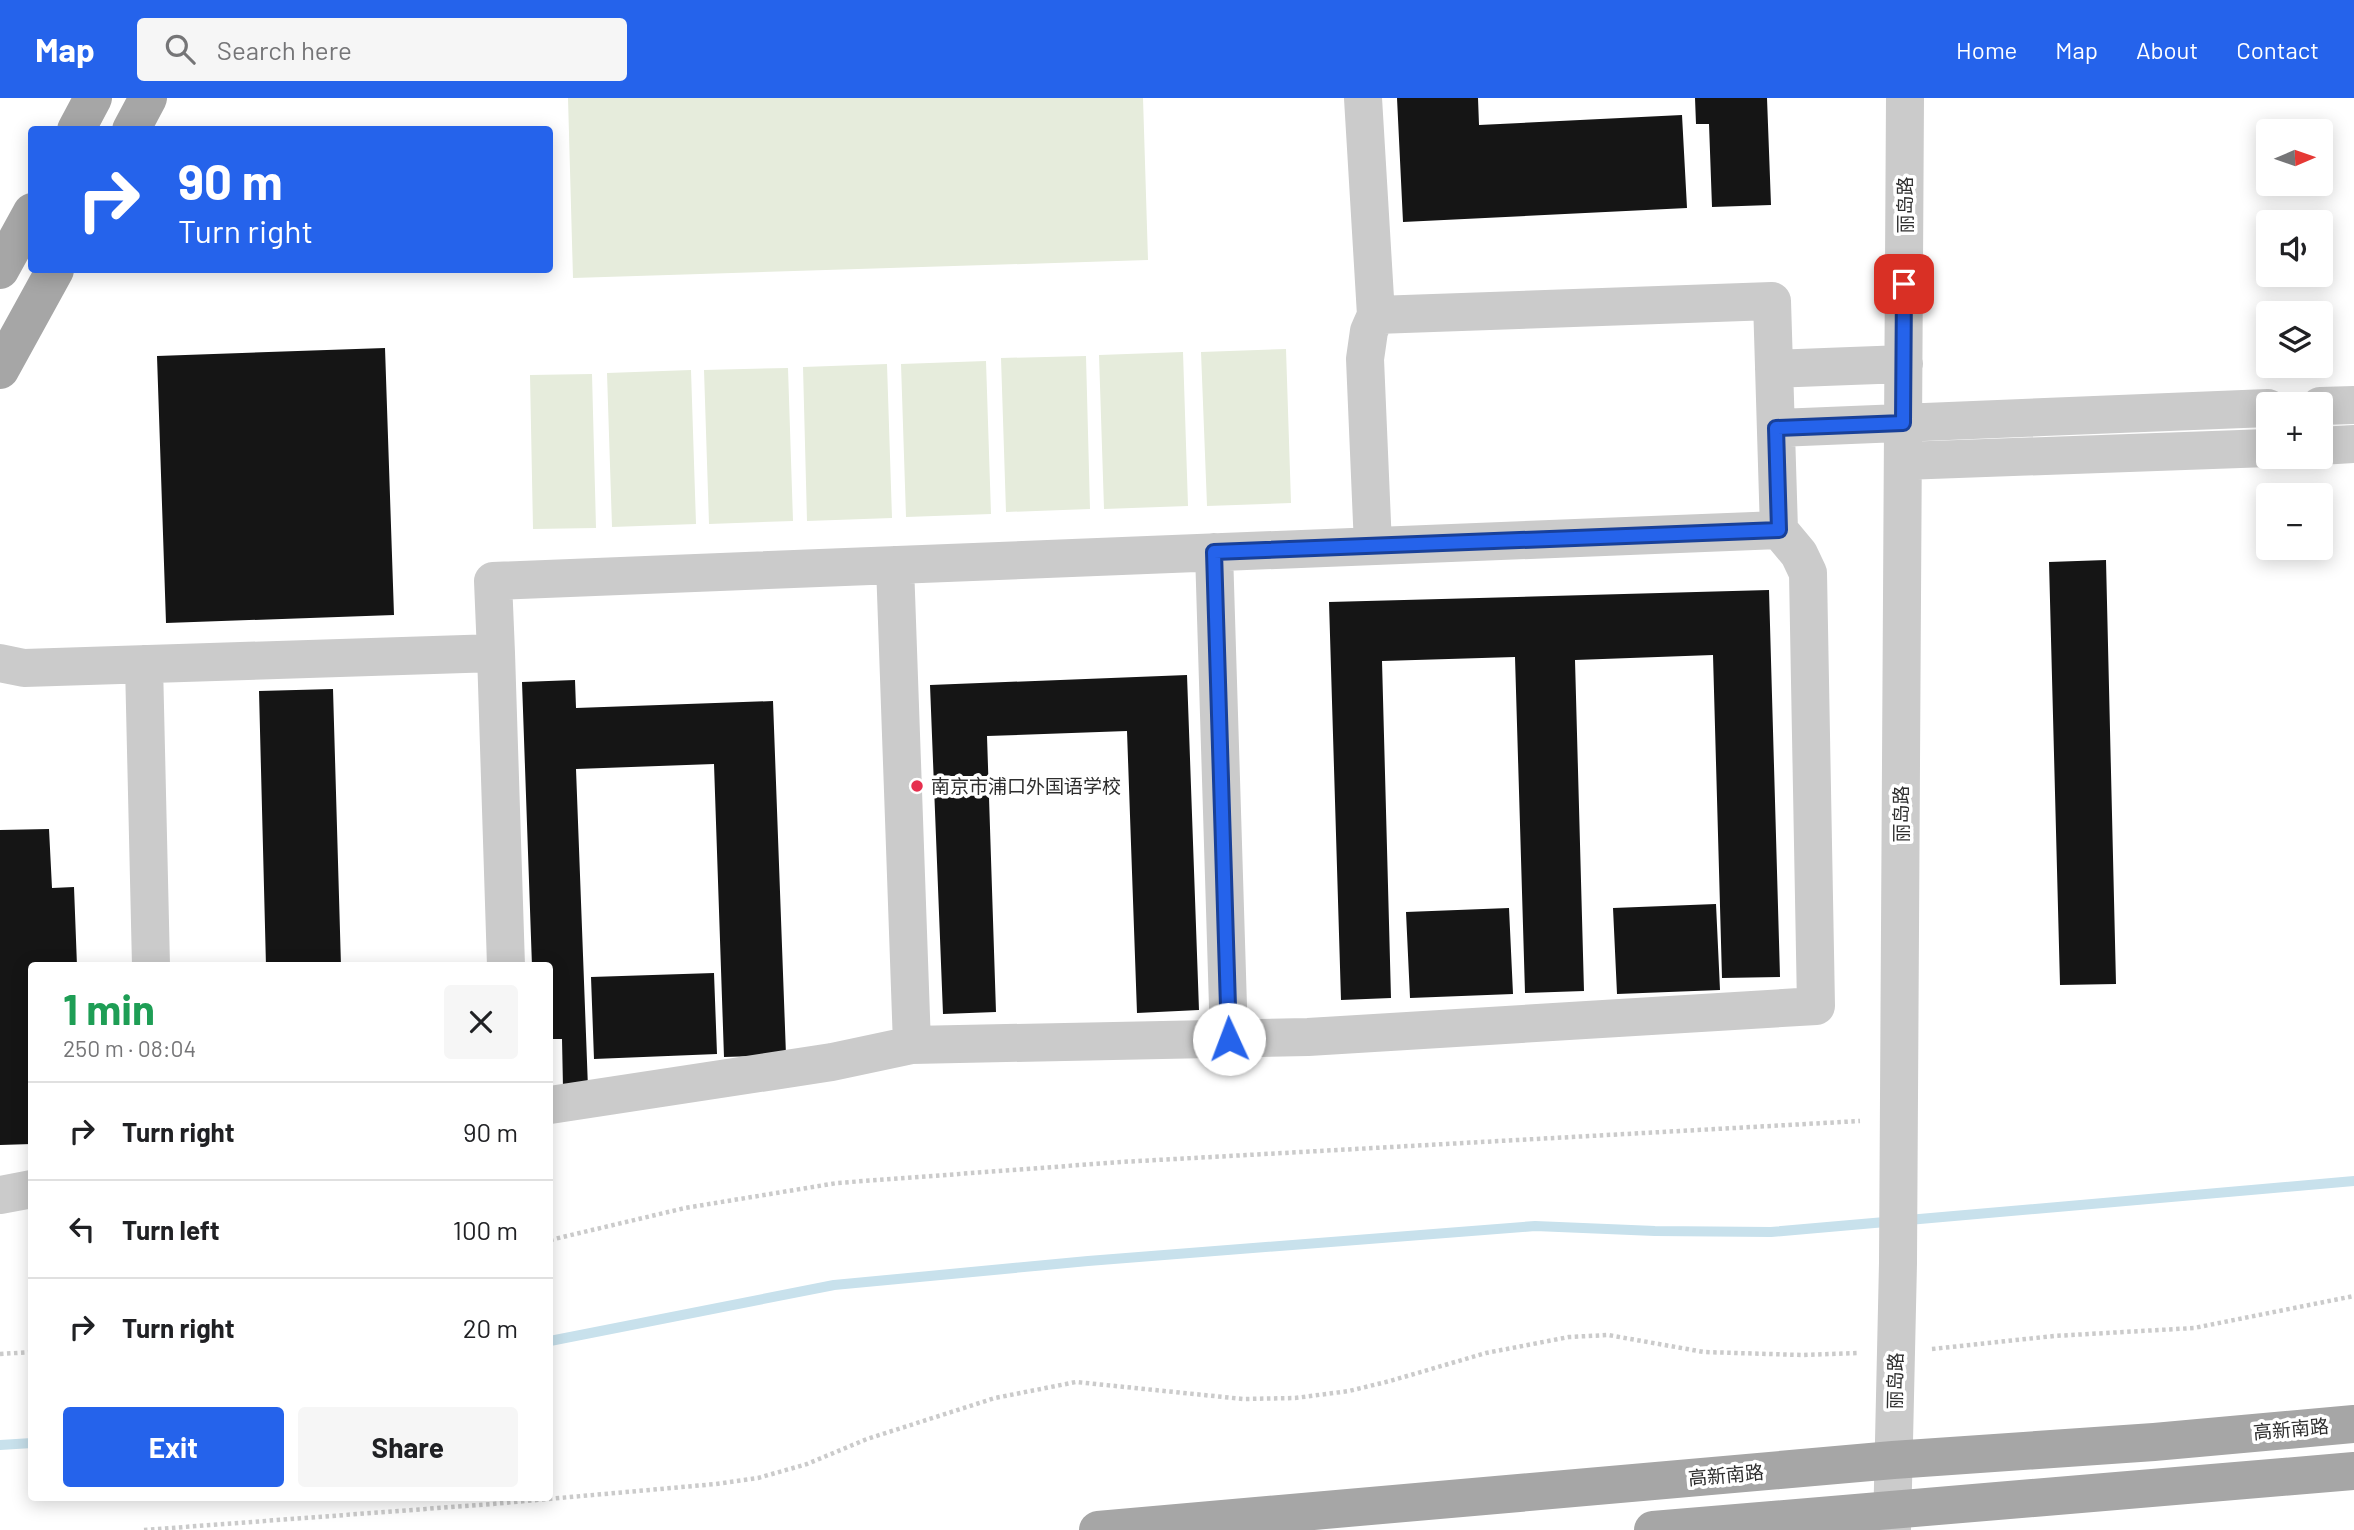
<!DOCTYPE html>
<html lang="en">
<head>
<meta charset="utf-8">
<style>
  :root { --surface:#fff; --page:#f6f6f6; --text:#202124; --muted:#757577; --line:#e0e0e0; --accent:#2563eb }
  body { margin:0; font-family:Barlow,"Noto Sans SC",sans-serif; background:var(--page); color:var(--text); height:100vh; display:flex; flex-direction:column; font-size:26px; white-space:nowrap }
  * { box-sizing:border-box; margin:0 }
  p { font-size:23px; color:var(--muted) }
  .icon { flex:none; width:38px; height:38px; fill:none; stroke:currentColor; stroke-width:2; stroke-linecap:round; stroke-linejoin:round }
  .map { position:relative; flex:1; overflow:hidden }
  .details { position:absolute; left:28px; top:864px; width:525px; height:539px; display:flex; flex-direction:column; background:var(--surface); border-radius:7px; box-shadow:0 4px 18px #0003 }
  .details>* { flex:none }
  .banner { position:absolute; left:28px; top:28px; width:525px; height:147px; border-radius:7px; box-shadow:0 4px 18px #0003; background:#2563eb; color:#fff; overflow:hidden }
  .needle { width:46px; rotate:88deg }
  .controls { position:absolute; left:2256px; top:21px; display:grid; gap:14px }
  .controls a { display:grid; place-items:center; width:77px; height:77px; border-radius:7px; background:var(--surface); box-shadow:0 4px 18px #0003; font-size:35px }
  .pin { position:absolute; display:grid; place-items:center; width:60px; height:60px; color:#fff; margin:-30px; border-radius:14px; box-shadow:0 4px 10px #0006 }
  .me { position:absolute; width:77px; margin:-38px; rotate:358deg; stroke-linejoin:round; filter:drop-shadow(0 0 5px #0008) }
  .turn { display:flex; align-items:center; gap:24px; height:147px; padding:0 35px; font-size:32px }
  .turn .icon { width:91px; height:91px; stroke-width:2.5 }
  .turn b { display:block; font-size:49px; line-height:60px }
  .round { display:grid; place-items:center; flex:none; width:74px; height:74px; border-radius:7px; background:var(--page) }
  .overview { display:flex; align-items:center; justify-content:space-between; height:119px; padding:0 35px }
  h1 { font-size:42px; font-weight:700; line-height:52px; color:#1e9e55 }
  .button { display:flex; gap:14px; margin-top:auto; padding:14px 35px }
  .button a { flex:1; height:80px; border-radius:7px; background:var(--accent); color:#fff; font-size:28px; font-weight:700; line-height:80px; text-align:center }
  .button a+a { background:var(--page); color:var(--text) }
  ul { padding:0; list-style:none }
  li { display:flex; align-items:center; gap:21px; height:98px; padding:0 35px; border-top:2px solid var(--line) }
  li div { flex:1 }
  li b { display:block; font-size:26px }
  li em { font-style:normal }
  header { display:flex; align-items:center; gap:42px; box-sizing:border-box; height:98px; padding:0 35px; background:var(--accent); color:#fff }
  header strong { font-size:33px }
  nav { display:flex; gap:38px; margin-inline-start:auto; font-size:24px }
  .search { width:490px; height:63px; background:var(--page); display:flex; align-items:center; gap:18px; box-sizing:border-box; padding:0 24px; border-radius:7px; color:var(--muted); font-size:26px }
  .map>svg:first-child { display:block }
  .green { fill:#e6ecdc }
  .lines { fill:none; stroke-linecap:round; stroke-linejoin:round }
  .stream { stroke:#c8e1ec; stroke-width:10 }
  .building { fill:#151515 }
  .path { stroke:#cbcbcb; stroke-width:4.5; stroke-dasharray:3.5 3.5; stroke-linecap:butt }
  .minor { stroke:#cbcbcb; stroke-width:38 }
  .major { stroke:#a6a6a6; stroke-width:38 }
  .route-casing { stroke:#184099; stroke-width:18 }
  .route { stroke:#2563eb; stroke-width:12 }
  .poi-dot { fill:#e62f4e; stroke:#fff; stroke-width:2.5 }
  .labels { text-anchor:middle; stroke-width:7; stroke-linejoin:round; paint-order:stroke }
  .street-label { font-size:19px; fill:#2e2e2e; stroke:#fff }
  .poi-label { font-size:19px; fill:#2e2e2e; stroke:#fff; text-anchor:start }
</style>
</head>
<body>
<header>
<strong>Map</strong>
<div class="search"><svg class="icon" aria-label="search" viewBox="0 0 24 24"><circle cx="10" cy="10" r="6"/><path d="M15 15l6 6"/></svg>Search here</div>
<nav><a>Home</a><a>Map</a><a>About</a><a>Contact</a></nav>
</header>
<div class="map">
<svg width="2354" height="1432" viewBox="0 0 2354 1432">
  <rect width="100%" height="100%" fill="#fff"/>
  <!-- green -->
  <path class="green" d="M 568,0 L 1143,0 L 1148,162 L 573,180 Z
    M 1286,251 L 1291,405 L 1207,408 L 1201,254 Z
    M 1183,254 L 1188,408 L 1104,411 L 1099,257 Z
    M 1086,258 L 1090,411 L 1006,414 L 1001,260 Z
    M 986,263 L 991,416 L 906,419 L 901,266 Z
    M 887,266 L 892,420 L 807,423 L 803,269 Z
    M 788,270 L 793,423 L 709,426 L 704,272 Z
    M 691,272 L 696,426 L 612,429 L 607,275 Z
    M 592,276 L 596,430 L 533,431 L 530,277 Z"/>
  <g class="lines">
    <!-- stream -->
    <path class="stream" d="M 550,1243 L 834,1187 L 1088,1163 L 1535,1128 L 1655,1133 L 1771,1134 L 2354,1083
      M 0,1347 L 32,1345"/>
  </g>
  <!-- building -->
  <path class="building" d="M 1397,0 L 1478,0 L 1479,27 L 1682,17 L 1687,110 L 1403,124 Z
    M 1695,0 L 1767,0 L 1771,107 L 1712,109 L 1709,26 L 1696,26 Z
    M 385,250 L 394,517 L 166,525 L 157,258 Z
    M 2106,462 L 2116,886 L 2060,887 L 2049,464 Z
    M 1769,492 L 1780,879 L 1722,880 L 1713,557 L 1575,562 L 1584,893 L 1525,895 L 1515,559 L 1382,563 L 1391,900 L 1341,902 L 1329,504 Z
    M 1187,577 L 1199,912 L 1137,915 L 1127,633 L 987,638 L 996,914 L 943,916 L 930,587 Z
    M 575,582 L 576,610 L 773,603 L 786,957 L 724,959 L 714,666 L 576,671 L 588,990 L 563,990 L 562,941 L 550,941 L 550,868 L 532,868 L 522,584 Z
    M 333,591 L 341,868 L 266,868 L 259,593 Z
    M 49,731 L 52,790 L 74,789 L 77,868 L 32,868 L 32,1046 L 0,1047 L 0,732 Z
    M 1716,806 L 1720,892 L 1617,896 L 1613,810 Z
    M 1509,810 L 1513,896 L 1410,900 L 1406,814 Z
    M 714,875 L 717,956 L 594,961 L 591,879 Z"/>
  <g class="lines">
    <!-- path -->
    <path class="path" d="M 550,1142 L 685,1110 L 837,1085 L 1121,1064 L 1860,1023
      M 1932,1251 L 2054,1238 L 2194,1230 L 2354,1198
      M 0,1256 L 32,1254
      M 144,1432 L 492,1406 L 716,1386 L 758,1380 L 807,1366 L 867,1341 L 995,1300 L 1076,1284 L 1243,1301 L 1295,1300 L 1349,1293 L 1390,1283 L 1486,1255 L 1569,1239 L 1608,1237 L 1704,1254 L 1802,1257 L 1857,1255"/>
    <!-- minor -->
    <path class="minor" d="M 1363,0 L 1376,217
      M 1774,271 L 1904,266
      M 2320,308 L 2354,307
      M 1776,330 L 2268,310
      M 2320,348 L 2354,346
      M 1903,363 L 2268,350
      M 1214,454 L 1229,941
      M 895,467 L 912,947
      M 496,555 L 506,868
      M 0,565 L 24,570 L 496,555 L 493,483 L 1779,432 L 1772,203 L 1376,217 L 1369,233 L 1365,261 L 1373,448
      M 144,566 L 151,868
      M 550,1007 L 832,964 L 912,947 L 1308,939 L 1816,908 L 1808,475 L 1799,456 L 1779,432
      M 0,1097 L 32,1091
      M 1892,1432 L 1898,1165 L 1905,0"/>
    <!-- major -->
    <path class="major" d="M 76,32 L 93,0
      M 131,32 L 148,0
      M 0,172 L 32,114
      M 0,272 L 55,172
      M 1098,1432 L 1893,1362 L 2154,1344 L 2354,1326
      M 1653,1432 L 2354,1373"/>
  </g>
  <g class="lines">
    <defs>
      <path id="route" d="M 1229,941 L 1214,454 L 1779,432 L 1776,330 L 1903,325 L 1904,186"/>
    </defs>
    <!-- route casing -->
    <use href="#route" class="route-casing"/>
    <!-- route -->
    <use href="#route" class="route"/>
  </g>
  <!-- markers -->
  <circle class="poi-dot" cx="917" cy="688" r="7"/>
  <g class="labels">
    <!-- street labels -->
    <g class="street-label">
      <text transform="translate(1905 107) rotate(-90)" y="7">丽岛路</text>
      <text transform="translate(1901 716) rotate(-90)" y="7">丽岛路</text>
      <text transform="translate(1895 1283) rotate(-89)" y="7">丽岛路</text>
      <text transform="translate(2291 1331) rotate(-5)" y="7">高新南路</text>
      <text transform="translate(1726 1377) rotate(-5)" y="7">高新南路</text>
    </g>
    <!-- poi labels -->
    <g class="poi-label">
      <text x="931" y="695">南京市浦口外国语学校</text>
    </g>
  </g>
</svg>
<div class="controls">
<a><svg class="needle" viewBox="-14 -14 28 28"><path d="M0-13l5 13h-10z" fill="#e53935"/><path d="M0 13l5-13h-10z" fill="#757577"/></svg></a>
<a><svg class="icon" aria-label="sound" viewBox="0 0 24 24"><path d="M4 9h4l5-4v14l-5-4H4zM17 9q2 3 0 6"/></svg></a>
<a><svg class="icon" aria-label="layers" viewBox="0 0 24 24"><path d="M12 4l9 5-9 5-9-5zM3 14l9 5 9-5"/></svg></a>
<a>+</a>
<a>−</a>
</div>
<div class="pin" style="left:1904px;top:186px;background:#d93025"><svg class="icon" aria-label="arrive" viewBox="0 0 24 24"><path d="M6 21V4h12l-3 4 3 4H6"/></svg></div>
<svg class="me" style="left:1229px;top:941px" viewBox="-20 -20 40 40"><circle r="19" fill="#fff"/><path d="M0-13L10 11 0 6-10 11z" fill="#2563eb"/></svg>
<div class="banner">
<div class="turn"><svg class="icon" aria-label="right" viewBox="0 0 24 24"><path d="M7 20v-9h11M14 6l5 5-5 5"/></svg><div><b>90 m</b>Turn right</div></div>
</div>
<section class="details">
<div class="overview"><div><h1>1 min</h1><p>250 m · 08:04</p></div><a class="round"><svg class="icon" aria-label="close" viewBox="0 0 24 24"><path d="M6 6l12 12M18 6L6 18"/></svg></a></div>
<ul>
<li><svg class="icon" aria-label="right" viewBox="0 0 24 24"><path d="M7 20v-9h11M14 6l5 5-5 5"/></svg><div><b>Turn right</b></div><em>90 m</em></li>
<li><svg class="icon" aria-label="left" viewBox="0 0 24 24"><path d="M17 20v-9H6M10 6l-5 5 5 5"/></svg><div><b>Turn left</b></div><em>100 m</em></li>
<li><svg class="icon" aria-label="right" viewBox="0 0 24 24"><path d="M7 20v-9h11M14 6l5 5-5 5"/></svg><div><b>Turn right</b></div><em>20 m</em></li>
</ul>
<div class="button"><a>Exit</a><a>Share</a></div>
</section>
</div>
</body>
</html>
